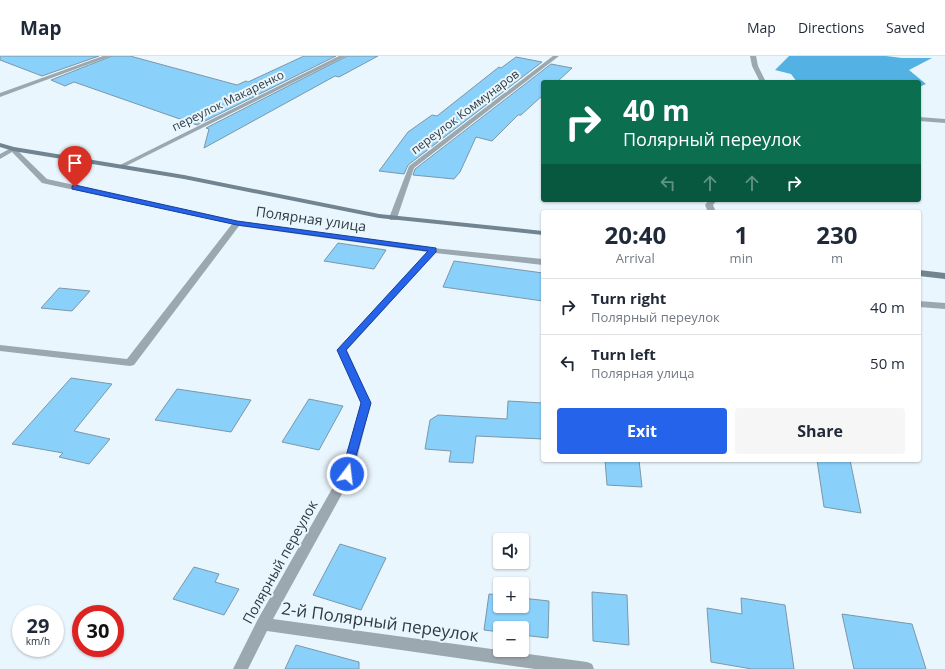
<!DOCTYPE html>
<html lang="en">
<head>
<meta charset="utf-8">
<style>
  :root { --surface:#fff; --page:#f6f6f7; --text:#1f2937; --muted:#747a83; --line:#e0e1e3; --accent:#2563eb }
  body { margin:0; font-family:"Open Sans",sans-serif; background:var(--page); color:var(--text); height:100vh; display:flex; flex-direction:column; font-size:15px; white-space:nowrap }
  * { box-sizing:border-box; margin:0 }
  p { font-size:13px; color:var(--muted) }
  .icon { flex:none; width:22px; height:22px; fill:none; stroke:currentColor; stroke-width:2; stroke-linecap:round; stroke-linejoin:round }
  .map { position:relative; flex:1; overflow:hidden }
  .sheet { position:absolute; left:541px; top:154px; width:380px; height:252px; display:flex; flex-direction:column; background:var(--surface); border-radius:4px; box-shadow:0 1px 3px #0004 }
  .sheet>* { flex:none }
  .hud { position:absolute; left:541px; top:24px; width:380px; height:122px; border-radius:4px; box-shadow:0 1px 3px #0004; background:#0b6e4f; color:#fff; overflow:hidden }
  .controls { position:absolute; left:493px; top:477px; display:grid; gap:8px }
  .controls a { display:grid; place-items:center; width:36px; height:36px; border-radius:4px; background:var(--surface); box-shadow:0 1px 3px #0004; font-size:20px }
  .speed { position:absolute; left:12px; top:549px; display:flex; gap:8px; font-size:20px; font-weight:700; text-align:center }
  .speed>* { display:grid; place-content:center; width:52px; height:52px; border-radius:50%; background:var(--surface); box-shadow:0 1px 3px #0004; line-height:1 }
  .speed small { font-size:10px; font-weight:400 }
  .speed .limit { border:6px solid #d22; background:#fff; color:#111 }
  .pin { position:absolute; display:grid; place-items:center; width:34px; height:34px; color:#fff; margin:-41px -17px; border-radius:50% 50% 50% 0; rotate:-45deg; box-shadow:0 0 4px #0007 }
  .pin .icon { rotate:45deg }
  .me { position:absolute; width:44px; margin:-22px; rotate:15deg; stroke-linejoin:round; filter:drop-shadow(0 0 3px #0008) }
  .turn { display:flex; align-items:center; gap:14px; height:84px; padding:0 16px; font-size:18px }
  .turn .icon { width:52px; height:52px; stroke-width:2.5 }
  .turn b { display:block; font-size:28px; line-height:34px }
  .lanes { display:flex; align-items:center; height:38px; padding:0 16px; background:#0003; justify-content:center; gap:20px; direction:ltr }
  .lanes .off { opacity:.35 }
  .eta { display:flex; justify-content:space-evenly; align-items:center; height:68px; text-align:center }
  .eta b { font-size:24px; font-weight:700; line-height:28px }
  .button { display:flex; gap:8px; margin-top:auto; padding:8px 16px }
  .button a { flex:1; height:46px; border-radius:4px; background:var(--accent); color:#fff; font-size:16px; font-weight:700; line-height:46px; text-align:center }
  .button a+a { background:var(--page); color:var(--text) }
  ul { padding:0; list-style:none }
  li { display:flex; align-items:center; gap:12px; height:56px; padding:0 16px; border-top:1px solid var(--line) }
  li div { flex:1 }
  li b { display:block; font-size:15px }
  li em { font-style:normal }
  header { display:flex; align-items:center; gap:24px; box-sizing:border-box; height:56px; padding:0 20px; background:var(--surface); border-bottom:1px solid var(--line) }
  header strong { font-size:19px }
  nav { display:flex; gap:22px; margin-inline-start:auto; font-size:14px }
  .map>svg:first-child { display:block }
  .water { fill:#53b1e3 }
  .building { fill:#89d0fa; stroke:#7c97a8 }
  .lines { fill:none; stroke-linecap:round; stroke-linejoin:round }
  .street { fill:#9ca8b0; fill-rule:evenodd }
  .secondary { fill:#72848f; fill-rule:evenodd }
  .route { fill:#2563eb; stroke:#184099 }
  .labels { text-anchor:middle; stroke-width:4; stroke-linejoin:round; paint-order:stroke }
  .far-street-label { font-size:12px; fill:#2f3b42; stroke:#eaf6fd }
  .street-label { font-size:14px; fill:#2f3b42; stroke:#eaf6fd }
  .near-street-label { font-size:17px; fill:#2f3b42; stroke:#eaf6fd }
</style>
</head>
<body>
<header>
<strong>Map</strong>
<nav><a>Map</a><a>Directions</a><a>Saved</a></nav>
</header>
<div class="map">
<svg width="945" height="613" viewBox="0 0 945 613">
  <rect width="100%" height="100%" fill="#eaf6fd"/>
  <!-- water -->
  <path class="water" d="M 789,0 L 886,0 L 902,2 L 932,2 L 909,14 L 926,28 L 919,31 L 919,26 L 797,26 L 791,18 L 775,14 Z"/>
  <!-- building -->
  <path class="building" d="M 0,0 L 99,0 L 42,20 L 0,4 Z
    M 112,0 L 130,0 L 237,29 L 246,25 L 248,26 L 304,0 L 336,0 L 197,69 L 74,26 L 65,30 L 51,24 Z
    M 347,0 L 378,0 L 339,21 L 335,20 L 204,92 L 209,73 L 206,72 Z
    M 516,1 L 542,6 L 408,109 L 404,118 L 379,115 L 408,76 L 432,59 L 437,60 L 499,11 L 501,12 Z
    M 551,8 L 572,12 L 557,26 L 543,26 L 543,39 L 521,59 L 518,59 L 492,85 L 476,81 L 460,116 L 454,123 L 413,119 L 415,113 Z
    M 338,187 L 386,194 L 374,213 L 324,205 Z
    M 454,205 L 543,217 L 543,245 L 443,231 Z
    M 59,232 L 90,235 L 72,255 L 41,252 Z
    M 71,322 L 112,328 L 74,375 L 110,383 L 89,408 L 59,401 L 63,397 L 12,388 Z
    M 177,333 L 251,344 L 231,376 L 155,364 Z
    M 309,343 L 343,350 L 319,394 L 282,386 Z
    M 508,345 L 543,347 L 543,383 L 476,380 L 473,407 L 449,406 L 451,395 L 425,393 L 430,364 L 438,359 L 507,363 Z
    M 605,404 L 639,404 L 642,431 L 607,429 Z
    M 817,404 L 850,404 L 861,457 L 824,451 Z
    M 340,488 L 386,502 L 361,554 L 313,539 Z
    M 194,511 L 219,518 L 215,526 L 239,533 L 224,559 L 173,543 Z
    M 592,536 L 627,539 L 629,589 L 593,585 Z
    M 489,538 L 500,539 L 500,550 L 522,550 L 522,542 L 549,545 L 548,582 L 522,579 L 522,572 L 500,572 L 500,576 L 484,574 Z
    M 741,542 L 785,549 L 794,613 L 752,613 L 711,606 L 707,552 L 742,558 Z
    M 842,558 L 912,568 L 926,613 L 854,613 Z
    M 296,589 L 359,606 L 359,613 L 285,613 Z"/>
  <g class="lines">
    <!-- street -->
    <path class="street" d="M 103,0 L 111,0 L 0,41 L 0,37 Z
      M 339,0 L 346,0 L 122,112 L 118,110 Z
      M 553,0 L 559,0 L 414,112 L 397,162 L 396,164 L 390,164 L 389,162 L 409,110 Z
      M 750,0 L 756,0 L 758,10 L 766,26 L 760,26 L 752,10 Z
      M 919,61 L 945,63 L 945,67 L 919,65 Z
      M 11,92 L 15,92 L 47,123 L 237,165 L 433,192 L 543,203 L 543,209 L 435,197 L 347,294 L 371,347 L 353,418 L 273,563 L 587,606 L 592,608 L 594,613 L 535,613 L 267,575 L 248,613 L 233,613 L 258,563 L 341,417 L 361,347 L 337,294 L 427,196 L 239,170 L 134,309 L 130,310 L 0,295 L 0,289 L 127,303 L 232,168 L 42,127 L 12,96 L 0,103 L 0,98 Z
      M 709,144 L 717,144 L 713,149 L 716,156 L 708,156 L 705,149 Z
      M 919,245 L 945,247 L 945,253 L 919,251 Z"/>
    <!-- secondary -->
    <path class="secondary" d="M 0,87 L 14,91 L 184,119 L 379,158 L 543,175 L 543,179 L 379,162 L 184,123 L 13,95 L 0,91 Z
      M 919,214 L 945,217 L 945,223 L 919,220 Z"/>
  </g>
  <!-- route -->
  <path class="route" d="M 75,129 L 237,165 L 436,192 L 436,196 L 346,294 L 371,347 L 350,421 L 347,422 L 343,421 L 341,418 L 361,347 L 337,294 L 428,195 L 237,169 L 72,133 L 72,130 Z"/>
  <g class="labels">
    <!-- far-street labels -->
    <g class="far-street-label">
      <text transform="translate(228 45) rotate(-26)" y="4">переулок Макаренко</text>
      <text transform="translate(465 56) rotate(-37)" y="4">переулок Коммунаров</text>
    </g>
    <!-- street labels -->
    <g class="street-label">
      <text transform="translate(311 163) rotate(8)" y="5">Полярная улица</text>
      <text transform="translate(280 506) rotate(-61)" y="5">Полярный переулок</text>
    </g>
    <!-- near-street labels -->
    <g class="near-street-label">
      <text transform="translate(380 566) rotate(8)" y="6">2-й Полярный переулок</text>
    </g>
  </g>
</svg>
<div class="controls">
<a><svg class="icon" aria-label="sound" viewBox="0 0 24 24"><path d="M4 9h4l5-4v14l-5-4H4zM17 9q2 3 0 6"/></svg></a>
<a>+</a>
<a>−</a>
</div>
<div class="speed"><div>29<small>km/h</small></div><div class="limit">30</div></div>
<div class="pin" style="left:75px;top:131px;background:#d93025"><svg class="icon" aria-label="arrive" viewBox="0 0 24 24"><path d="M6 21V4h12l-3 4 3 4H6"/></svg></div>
<svg class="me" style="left:347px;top:418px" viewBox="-20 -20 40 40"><circle r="17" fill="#2563eb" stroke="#fff" stroke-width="3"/><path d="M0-11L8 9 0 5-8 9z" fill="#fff"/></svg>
<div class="hud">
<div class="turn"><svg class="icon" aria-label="right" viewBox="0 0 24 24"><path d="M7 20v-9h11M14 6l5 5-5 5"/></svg><div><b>40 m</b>Полярный переулок</div></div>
<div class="lanes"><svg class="icon off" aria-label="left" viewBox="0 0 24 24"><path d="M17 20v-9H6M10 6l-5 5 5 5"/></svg><svg class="icon off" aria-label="ahead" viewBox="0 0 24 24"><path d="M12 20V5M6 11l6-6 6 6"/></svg><svg class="icon off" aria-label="ahead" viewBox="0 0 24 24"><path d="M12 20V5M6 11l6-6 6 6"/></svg><svg class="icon" aria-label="right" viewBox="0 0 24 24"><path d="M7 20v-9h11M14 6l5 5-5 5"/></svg></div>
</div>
<section class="sheet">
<div class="eta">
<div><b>20:40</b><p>Arrival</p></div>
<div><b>1</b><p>min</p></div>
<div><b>230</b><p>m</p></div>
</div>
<ul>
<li><svg class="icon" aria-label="right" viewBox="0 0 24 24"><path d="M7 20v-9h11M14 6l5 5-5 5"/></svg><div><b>Turn right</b><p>Полярный переулок</p></div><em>40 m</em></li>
<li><svg class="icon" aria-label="left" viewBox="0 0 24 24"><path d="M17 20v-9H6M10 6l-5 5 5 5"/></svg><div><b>Turn left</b><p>Полярная улица</p></div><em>50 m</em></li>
</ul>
<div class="button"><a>Exit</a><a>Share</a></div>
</section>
</div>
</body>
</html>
